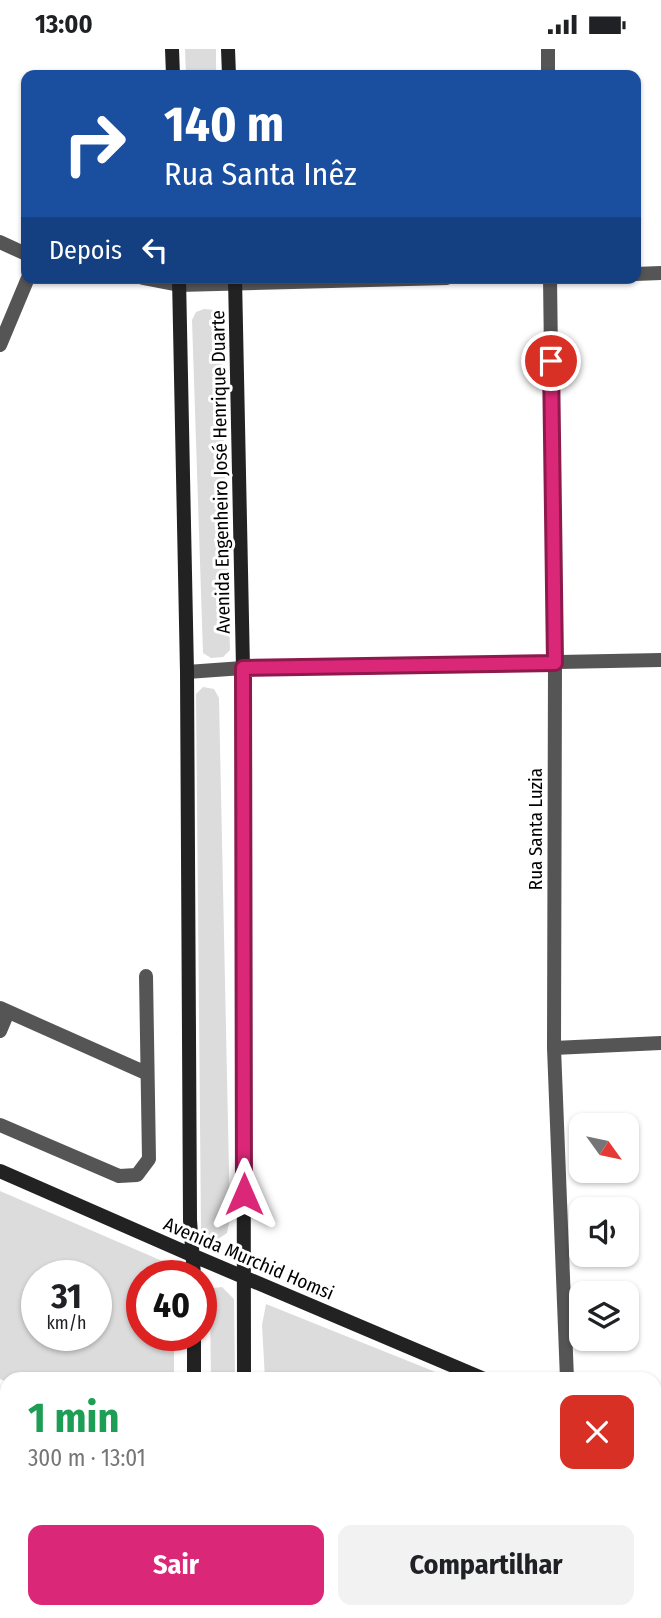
<!DOCTYPE html>
<html lang="pt">
<head>
<meta charset="utf-8">
<style>
  :root { --surface:#fff; --page:#f2f2f2; --text:#202124; --muted:#757577; --accent:#db2777 }
  body { margin:0; font-family:"Fira Sans Condensed",sans-serif; background:var(--page); color:var(--text); height:100vh; display:flex; flex-direction:column; font-size:26px; white-space:nowrap }
  * { box-sizing:border-box; margin:0 }
  p { font-size:23px; color:var(--muted) }
  .icon { flex:none; width:38px; height:38px; fill:none; stroke:currentColor; stroke-width:2; stroke-linecap:round; stroke-linejoin:round }
  .map { position:relative; flex:1; overflow:hidden }
  .details { position:absolute; left:0px; top:1323px; width:662px; height:247px; display:flex; flex-direction:column; background:var(--surface); border-radius:21px 21px 0 0; box-shadow:0 2px 5px #0004 }
  .details>* { flex:none }
  .top-card { position:absolute; left:21px; top:21px; width:620px; height:214px; border-radius:14px; box-shadow:0 2px 5px #0004; background:#1a4fa0; color:#fff; overflow:hidden }
  .needle { width:46px; rotate:123deg }
  .tools { position:absolute; left:569px; top:1064px; display:grid; gap:14px }
  .tools a { display:grid; place-items:center; width:70px; height:70px; border-radius:14px; background:var(--surface); box-shadow:0 2px 5px #0004; font-size:35px }
  .speed { position:absolute; left:21px; top:1211px; display:flex; gap:14px; font-size:35px; font-weight:700; text-align:center }
  .speed>* { display:grid; place-content:center; width:91px; height:91px; border-radius:50%; background:var(--surface); box-shadow:0 2px 5px #0004; line-height:1 }
  .speed small { font-size:18px; font-weight:400 }
  .speed .limit { border:10px solid #d22; background:#fff; color:#111 }
  .pin { position:absolute; display:grid; place-items:center; width:60px; height:60px; color:#fff; margin:-30px; border:4px solid #fff; border-radius:50%; box-shadow:0 2px 7px #0007 }
  .me { position:absolute; width:77px; margin:-38px; rotate:0deg; stroke-linejoin:round; filter:drop-shadow(0 0 5px #0008) }
  .turn { display:flex; align-items:center; gap:24px; height:147px; padding:0 28px; font-size:32px }
  .turn .icon { width:91px; height:91px; stroke-width:2.5 }
  .turn b { display:block; font-size:49px; line-height:60px }
  .then { display:flex; align-items:center; height:66px; padding:0 28px; background:#0003; gap:14px; font-size:26px }
  .round { display:grid; place-items:center; flex:none; width:74px; height:74px; border-radius:14px; background:var(--page) }
  .head { display:flex; align-items:center; justify-content:space-between; height:119px; padding:0 28px }
  h1 { font-size:42px; font-weight:700; line-height:52px; color:#1e9e55 }
  .cta { display:flex; gap:14px; margin-top:auto; padding:14px 28px }
  .cta a { flex:1; height:80px; border-radius:14px; background:var(--accent); color:#fff; font-size:28px; font-weight:700; line-height:80px; text-align:center }
  .cta a+a { background:var(--page); color:var(--text) }
  .status { display:flex; justify-content:space-between; align-items:center; height:49px; padding:0 35px; background:var(--surface); direction:ltr }
  .status svg { height:19px; fill:currentColor }
  .map>svg:first-child { display:block }
  .green { fill:#dcdcdc; fill-rule:evenodd }
  .lines { fill:none; stroke-linecap:round; stroke-linejoin:round }
  .lane { stroke:#555; stroke-width:14 }
  .street { stroke:#555; stroke-width:14 }
  .secondary { stroke:#222; stroke-width:14 }
  .route-casing { stroke:#8e194d; stroke-width:18 }
  .route { stroke:#db2777; stroke-width:12 }
  .labels { text-anchor:middle; stroke-width:6; stroke-linejoin:round; paint-order:stroke }
  .street-label { font-size:19px; fill:#000; stroke:#fff }
</style>
</head>
<body>
<div class="status"><b>13:00</b><svg viewBox="0 0 49 12"><path d="M0 12V9h3v3zM5 12V6h3v6zM10 12V3h3v9zM15 12V0h3v12zM26 1h20v11H26zM47 4h2v5h-2z"/></svg></div>
<div class="map">
<svg width="661" height="1569" viewBox="0 0 661 1569">
  <rect width="100%" height="100%" fill="#fff"/>
  <!-- green -->
  <path class="green" d="M 185,0 L 216,0 L 216,26 L 186,26 Z
    M 204,260 L 214,261 L 220,268 L 230,601 L 223,608 L 211,609 L 203,604 L 192,271 L 196,263 Z
    M 203,638 L 214,640 L 219,649 L 230,1169 L 227,1184 L 218,1190 L 207,1189 L 201,1180 L 196,645 Z
    M 0,1142 L 174,1217 L 174,1227 L 142,1227 L 142,1286 L 174,1286 L 174,1330 L 7,1330 L 7,1333 L 0,1330 ZM 37,1227 L 96,1227 L 96,1286 L 37,1286 Z
    M 222,1238 L 234,1250 L 235,1330 L 211,1330 L 210,1260 L 213,1239 Z
    M 266,1255 L 453,1330 L 265,1330 L 262,1276 Z
    M 0,1373 L 7,1376 L 7,1543 L 0,1544 Z
    M 655,1426 L 661,1430 L 661,1569 L 591,1569 L 591,1563 L 654,1563 Z"/>
  <g class="lines">
    <!-- lane -->
    <path class="lane" d="M 0,959 L 146,1024
      M 0,982 L 8,963
      M 0,1076 L 119,1127 L 137,1126 L 149,1110 L 146,927"/>
    <!-- street -->
    <path class="street" d="M 548,0 L 548,26
      M 0,193 L 26,205
      M 635,225 L 661,224
      M 143,229 L 179,236 L 447,229
      M 550,229 L 555,614 L 554,999 L 567,1330
      M 0,296 L 28,229
      M 187,623 L 243,619 L 661,611
      M 554,999 L 661,994
      M 654,1369 L 661,1369
      M 231,1563 L 233,1569
      M 32,1569 L 58,1563
      M 564,1569 L 564,1563"/>
    <!-- secondary -->
    <path class="secondary" d="M 172,0 L 173,26
      M 228,0 L 229,26
      M 179,229 L 187,623 L 190,1171 L 194,1227
      M 235,229 L 243,619 L 244,1330
      M 0,1122 L 194,1207 L 484,1330
      M 194,1286 L 194,1330
      M 0,1355 L 7,1358
      M 654,1408 L 661,1411
      M 473,1563 L 486,1569"/>
  </g>
  <g class="lines">
    <defs>
      <path id="route" d="M 244,1145 L 243,619 L 555,614 L 551,312"/>
    </defs>
    <!-- route casing -->
    <use href="#route" class="route-casing"/>
    <!-- route -->
    <use href="#route" class="route"/>
  </g>
  <g class="labels">
    <!-- street labels -->
    <g class="street-label">
      <text transform="translate(220 423) rotate(-91)" y="7">Avenida Engenheiro José Henrique Duarte</text>
      <text transform="translate(535 780) rotate(-90)" y="7">Rua Santa Luzia</text>
      <text transform="translate(249 1209) rotate(23)" y="7">Avenida Murchid Homsi</text>
    </g>
  </g>
</svg>
<div class="tools">
<a><svg class="needle" viewBox="-14 -14 28 28"><path d="M0-13l5 13h-10z" fill="#e53935"/><path d="M0 13l5-13h-10z" fill="#757577"/></svg></a>
<a><svg class="icon" aria-label="sound" viewBox="0 0 24 24"><path d="M4 9h4l5-4v14l-5-4H4zM17 9q2 3 0 6"/></svg></a>
<a><svg class="icon" aria-label="layers" viewBox="0 0 24 24"><path d="M12 4l9 5-9 5-9-5zM3 14l9 5 9-5"/></svg></a>
</div>
<div class="speed"><div>31<small>km/h</small></div><div class="limit">40</div></div>
<div class="pin" style="left:551px;top:312px;background:#d93025"><svg class="icon" aria-label="arrive" viewBox="0 0 24 24"><path d="M6 21V4h12l-3 4 3 4H6"/></svg></div>
<svg class="me" style="left:244px;top:1145px" viewBox="-20 -20 40 40"><path d="M0-17L14 15 0 8-14 15z" fill="#db2777" stroke="#fff" stroke-width="4"/></svg>
<div class="top-card">
<div class="turn"><svg class="icon" aria-label="right" viewBox="0 0 24 24"><path d="M7 20v-9h11M14 6l5 5-5 5"/></svg><div><b>140 m</b>Rua Santa Inêz</div></div>
<div class="then">Depois<svg class="icon" aria-label="left" viewBox="0 0 24 24"><path d="M17 20v-9H6M10 6l-5 5 5 5"/></svg></div>
</div>
<section class="details">
<div class="head"><div><h1>1 min</h1><p>300 m · 13:01</p></div><a class="round" style="background:#d93025;color:#fff"><svg class="icon" aria-label="close" viewBox="0 0 24 24"><path d="M6 6l12 12M18 6L6 18"/></svg></a></div>
<div class="cta"><a>Sair</a><a>Compartilhar</a></div>
</section>
</div>
</body>
</html>
